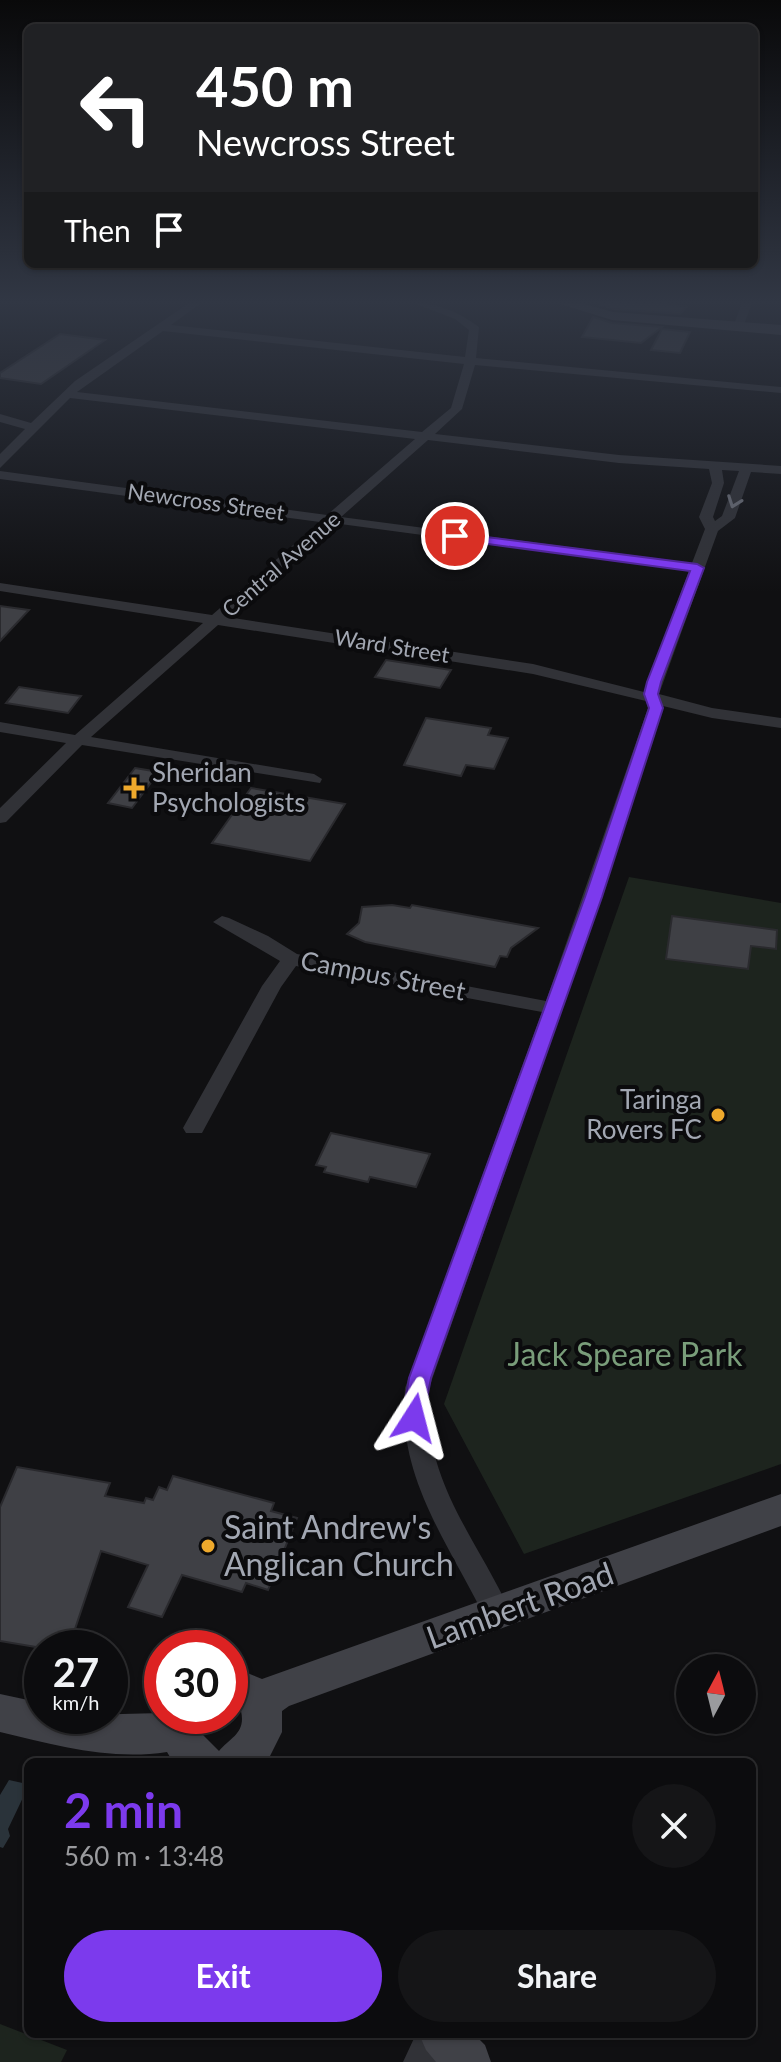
<!DOCTYPE html>
<html lang="en">
<head>
<meta charset="utf-8">
<style>
  :root { --surface:#0c0c0e; --page:#151517; --text:#f1f3f6; --muted:#9a9b9e; --line:#2c2c2e; --accent:#7c3aed }
  body { margin:0; font-family:Lato,sans-serif; background:var(--page); color:var(--text); height:100vh; display:flex; flex-direction:column; font-size:30px; white-space:nowrap }
  * { box-sizing:border-box; margin:0 }
  p { font-size:26px; color:var(--muted) }
  .icon { flex:none; width:44px; height:44px; fill:none; stroke:currentColor; stroke-width:2; stroke-linecap:round; stroke-linejoin:round }
  .map { position:relative; flex:1; overflow:hidden }
  .panel { position:absolute; left:24px; top:1758px; width:732px; height:280px; display:flex; flex-direction:column; background:var(--surface); border-radius:12px; box-shadow:0 2px 6px #0004,0 0 0 2px var(--line) }
  .panel>* { flex:none }
  .banner { position:absolute; left:24px; top:24px; width:734px; height:244px; border-radius:12px; box-shadow:0 2px 6px #0004,0 0 0 2px var(--line); background:#202124; color:#fff; overflow:hidden }
  .needle { width:52px; rotate:7deg }
  .tools { position:absolute; left:676px; top:1654px; display:grid; gap:16px }
  .tools a { display:grid; place-items:center; width:80px; height:80px; border-radius:50%; background:var(--surface); box-shadow:0 2px 6px #0004,0 0 0 2px var(--line); font-size:40px }
  .speed { position:absolute; left:24px; top:1630px; display:flex; gap:16px; font-size:40px; font-weight:700; text-align:center }
  .speed>* { display:grid; place-content:center; width:104px; height:104px; border-radius:50%; background:var(--surface); box-shadow:0 2px 6px #0004,0 0 0 2px var(--line); line-height:1 }
  .speed small { font-size:20px; font-weight:400 }
  .speed .limit { border:12px solid #d22; background:#fff; color:#111 }
  .pin { position:absolute; display:grid; place-items:center; width:68px; height:68px; color:#fff; margin:-34px; border:4px solid #fff; border-radius:50%; box-shadow:0 2px 8px #0007 }
  .me { position:absolute; width:88px; margin:-44px; rotate:9deg; stroke-linejoin:round; filter:drop-shadow(0 0 6px #0008) }
  .turn { display:flex; align-items:center; gap:28px; height:168px; padding:0 40px; font-size:36px }
  .turn .icon { width:104px; height:104px; stroke-width:2.5 }
  .turn b { display:block; font-size:56px; line-height:68px }
  .then { display:flex; align-items:center; height:76px; padding:0 40px; background:#0003; gap:16px; font-size:30px }
  .round { display:grid; place-items:center; flex:none; width:84px; height:84px; border-radius:42px; background:var(--page) }
  .head { display:flex; align-items:center; justify-content:space-between; height:136px; padding:0 40px }
  h1 { font-size:48px; font-weight:700; line-height:60px; color:var(--accent) }
  .primary-button { display:flex; gap:16px; margin-top:auto; padding:16px 40px }
  .primary-button a { flex:1; height:92px; border-radius:48px; background:var(--accent); color:#fff; font-size:32px; font-weight:700; line-height:92px; text-align:center }
  .primary-button a+a { background:var(--page); color:var(--text) }
  .map>svg:first-child { display:block }
  .green { fill:#1d241e }
  .water { fill:#2a333a }
  .building { fill:#3f4045; stroke:#2a2a2e; stroke-width:2 }
  .lines { fill:none; stroke-linecap:round; stroke-linejoin:round }
  .street { fill:#313237; fill-rule:evenodd }
  .secondary { fill:#404147; fill-rule:evenodd }
  .oneway { stroke:#6f727b }
  .route { fill:#7c3aed; stroke:#51269a; stroke-width:2 }
  .poi-dot { fill:#eea92c; stroke:#0b0b0d; stroke-width:3 }
  .labels { text-anchor:middle; stroke-width:8; stroke-linejoin:round; paint-order:stroke }
  .far-street-label { font-size:22px; fill:#a2a7b2; stroke:#0b0b0d }
  .poi-label { font-size:26px; fill:#a2a7b2; stroke:#0b0b0d; text-anchor:start }
  .street-label { font-size:26px; fill:#a2a7b2; stroke:#0b0b0d }
  .near-park-label { font-size:32px; fill:#799d7a; stroke:#0b0b0d }
  .near-poi-label { font-size:32px; fill:#a2a7b2; stroke:#0b0b0d; text-anchor:start }
  .near-street-label { font-size:32px; fill:#a2a7b2; stroke:#0b0b0d }
</style>
</head>
<body>
<div class="map">
<svg width="781" height="2062" viewBox="0 0 781 2062">
  <rect width="100%" height="100%" fill="#101012"/>
  <!-- green -->
  <path class="green" d="M 629,877 L 781,903 L 781,1464 L 524,1554 L 444,1404 Z
    M 0,2024 L 67,2050 L 61,2062 L 0,2062 Z"/>
  <!-- water -->
  <path class="water" d="M 9,1780 L 27,1784 L 28,1787 L 8,1829 L 10,1836 L 3,1848 L 0,1847 L 0,1795 Z"/>
  <!-- building -->
  <path class="building" d="M 601,303 L 664,303 L 687,307 L 680,314 L 614,309 L 600,305 Z
    M 593,317 L 612,323 L 662,327 L 641,343 L 582,337 Z
    M 662,329 L 690,332 L 680,353 L 651,350 Z
    M 60,334 L 105,340 L 41,384 L 0,378 L 0,373 Z
    M 0,606 L 29,610 L 0,641 Z
    M 386,660 L 451,670 L 440,688 L 375,677 Z
    M 19,687 L 58,693 L 81,696 L 68,713 L 6,703 Z
    M 426,718 L 491,728 L 488,735 L 508,738 L 494,769 L 466,765 L 461,776 L 404,765 Z
    M 135,768 L 159,772 L 132,808 L 108,803 Z
    M 251,788 L 345,804 L 310,861 L 212,843 Z
    M 392,905 L 410,908 L 412,905 L 538,928 L 511,948 L 507,957 L 500,956 L 495,967 L 365,942 L 347,934 L 359,923 L 362,907 Z
    M 672,916 L 777,930 L 776,949 L 751,946 L 748,969 L 666,959 Z
    M 331,1133 L 430,1154 L 416,1187 L 370,1177 L 368,1182 L 324,1172 L 326,1167 L 316,1165 Z
    M 17,1467 L 110,1483 L 105,1496 L 144,1503 L 146,1498 L 153,1500 L 159,1487 L 167,1490 L 173,1476 L 274,1503 L 271,1511 L 297,1518 L 268,1590 L 246,1583 L 242,1592 L 182,1575 L 162,1617 L 128,1607 L 148,1565 L 101,1551 L 69,1647 L 42,1642 L 42,1648 L 0,1641 L 0,1507 Z"/>
  <g class="lines">
    <!-- street -->
    <path class="street" d="M 189,303 L 201,303 L 171,325 L 465,357 L 469,330 L 455,319 L 414,303 C 438,303 459,312 479,327 L 476,358 L 781,387 L 781,393 L 475,365 L 462,409 L 435,434 L 619,455 L 781,466 L 781,474 L 751,472 L 735,518 L 718,531 L 659,694 L 712,708 L 781,718 L 781,728 L 712,718 L 663,706 L 602,897 L 429,1388 C 422,1481 476,1536 512,1615 L 508,1624 L 498,1628 L 488,1624 C 451,1546 396,1479 405,1388 L 542,1012 L 296,966 L 281,987 L 202,1133 L 186,1133 L 183,1128 L 262,986 L 280,961 L 213,922 L 222,916 L 229,918 L 268,936 L 297,954 L 546,1001 L 648,708 L 646,701 L 533,674 L 218,625 L 91,737 L 314,774 L 322,779 L 320,783 L 82,745 L 6,822 L 0,823 L 0,808 L 66,743 L 0,732 L 0,722 L 75,735 L 203,623 L 0,591 L 0,583 L 212,615 L 320,522 L 0,479 L 0,471 L 327,515 L 415,439 L 70,398 L 0,468 L 0,454 L 25,429 L 0,422 L 0,414 L 31,423 L 75,381 ZM 163,331 L 464,364 L 451,408 L 422,432 L 77,392 ZM 428,440 L 619,463 L 709,469 L 712,483 L 699,517 L 705,529 L 692,563 L 341,517 ZM 722,470 L 739,471 L 722,516 L 715,521 L 713,517 L 724,483 ZM 333,523 L 689,571 L 644,692 L 533,664 L 227,617 Z
      M 742,303 L 752,303 L 743,327 L 738,330 L 733,327 Z
      M 416,2034 L 451,2034 L 438,2062 L 403,2062 Z"/>
    <!-- secondary -->
    <path class="secondary" d="M 557,303 L 581,303 L 613,312 L 781,325 L 781,335 L 612,320 Z
      M 781,1494 L 781,1526 L 289,1706 L 282,1711 L 282,1732 L 267,1762 L 173,1762 L 167,1752 C 110,1761 56,1745 0,1732 L 0,1694 L 42,1703 L 42,1716 L 162,1713 L 162,1716 L 202,1716 L 202,1734 L 219,1751 C 231,1737 246,1733 241,1711 L 230,1704 L 230,1666 L 262,1679 Z
      M 419,2034 L 474,2034 L 485,2045 L 491,2062 L 436,2062 L 426,2050 Z"/>
  </g>
  <!-- one-way arrows -->
  <defs><path id="oneway-chevron" d="M-2-3.5L2.5 0L-2 3.5" fill="none" stroke-width="1.6" stroke-linecap="round" stroke-linejoin="round" transform="scale(2)"/></defs>
  <use class="oneway" href="#oneway-chevron" transform="translate(734 502) rotate(110)"/>
  <!-- sky -->
  <linearGradient id="sky" x2="0" y2="1"><stop stop-color="#09090a"/><stop offset="0.51" stop-color="#313744"/><stop offset="1" stop-color="#313744" stop-opacity="0"/></linearGradient>
  <rect width="781" height="592" fill="url(#sky)"/>
  <!-- route -->
  <path class="route" d="M 455,533 L 697,564 L 704,568 L 661,682 L 658,694 L 663,708 L 602,897 L 431,1378 L 422,1424 L 414,1427 L 406,1424 L 402,1418 L 409,1378 L 585,897 L 649,708 L 644,694 L 647,682 L 690,571 L 451,539 L 449,536 Z"/>
  <!-- markers -->
  <g class="poi-dot">
    <path d="M130 776h8v8h8v8h-8v8h-8v-8h-8v-8h8z"/>
    <circle cx="718" cy="1115" r="8"/>
    <circle cx="208" cy="1546" r="8"/>
  </g>
  <g class="labels">
    <!-- far-street labels -->
    <g class="far-street-label">
      <text transform="translate(206 502) rotate(8)" y="8">Newcross Street</text>
      <text transform="translate(281 564) rotate(-41)" y="8">Central Avenue</text>
      <text transform="translate(392 646) rotate(9)" y="8">Ward Street</text>
    </g>
    <!-- poi labels -->
    <g class="poi-label">
      <text x="152" y="782">Sheridan<tspan x="152" dy="30">Psychologists</tspan></text>
      <text x="702" y="1109" text-anchor="end">Taringa<tspan x="702" dy="30">Rovers FC</tspan></text>
    </g>
    <!-- street labels -->
    <g class="street-label">
      <text transform="translate(383 976) rotate(11)" y="9">Campus Street</text>
    </g>
    <!-- near-park labels -->
    <g class="near-park-label">
      <text x="625" y="1366">Jack Speare Park</text>
    </g>
    <!-- near-poi labels -->
    <g class="near-poi-label">
      <text x="224" y="1539">Saint Andrew's<tspan x="224" dy="37">Anglican Church</tspan></text>
    </g>
    <!-- near-street labels -->
    <g class="near-street-label">
      <text transform="translate(520 1606) rotate(-20)" y="11">Lambert Road</text>
    </g>
  </g>
</svg>
<div class="tools">
<a><svg class="needle" viewBox="-14 -14 28 28"><path d="M0-13l5 13h-10z" fill="#e53935"/><path d="M0 13l5-13h-10z" fill="#9a9b9e"/></svg></a>
</div>
<div class="speed"><div>27<small>km/h</small></div><div class="limit">30</div></div>
<div class="pin" style="left:455px;top:536px;background:#d93025"><svg class="icon" aria-label="arrive" viewBox="0 0 24 24"><path d="M6 21V4h12l-3 4 3 4H6"/></svg></div>
<svg class="me" style="left:414px;top:1418px" viewBox="-20 -20 40 40"><path d="M0-17L14 15 0 8-14 15z" fill="#7c3aed" stroke="#fff" stroke-width="4"/></svg>
<div class="banner">
<div class="turn"><svg class="icon" aria-label="left" viewBox="0 0 24 24"><path d="M17 20v-9H6M10 6l-5 5 5 5"/></svg><div><b>450 m</b>Newcross Street</div></div>
<div class="then">Then<svg class="icon" aria-label="arrive" viewBox="0 0 24 24"><path d="M6 21V4h12l-3 4 3 4H6"/></svg></div>
</div>
<section class="panel">
<div class="head"><div><h1>2 min</h1><p>560 m · 13:48</p></div><a class="round"><svg class="icon" aria-label="close" viewBox="0 0 24 24"><path d="M6 6l12 12M18 6L6 18"/></svg></a></div>
<div class="primary-button"><a>Exit</a><a>Share</a></div>
</section>
</div>
</body>
</html>
